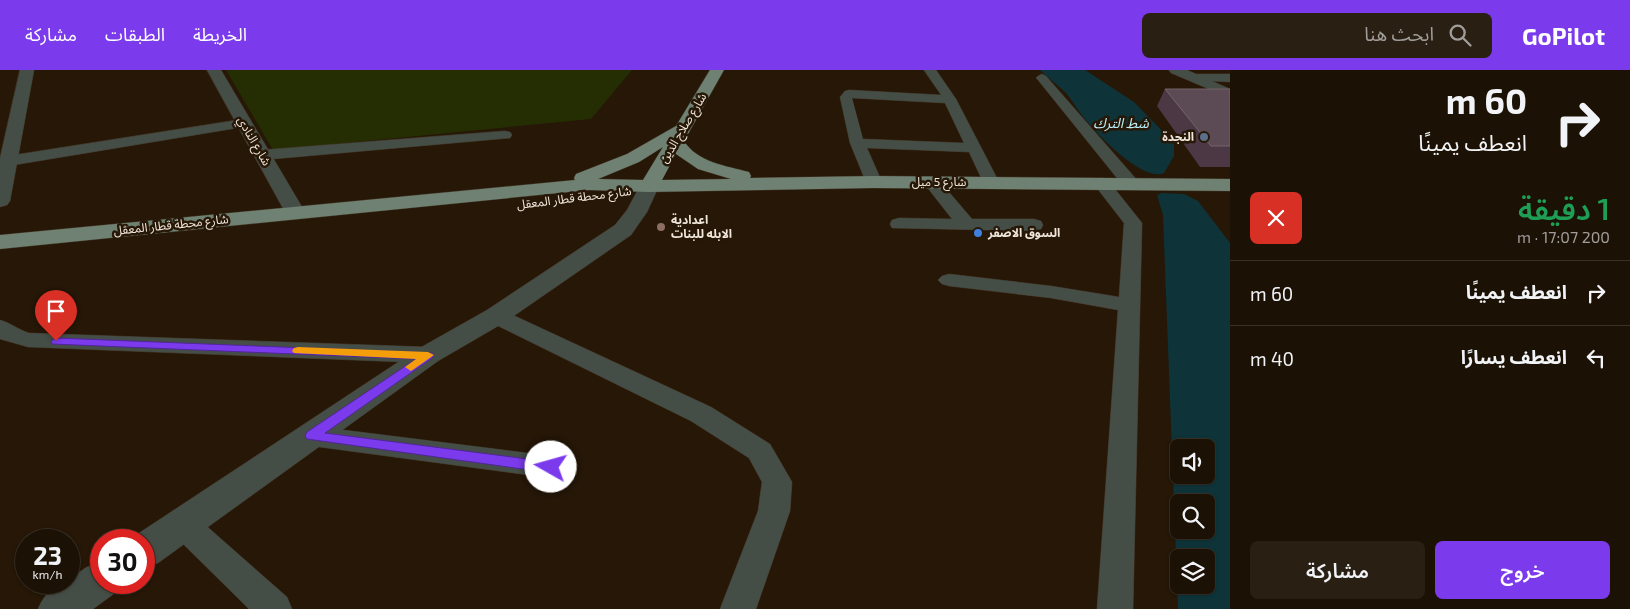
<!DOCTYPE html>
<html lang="ar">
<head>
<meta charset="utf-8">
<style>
  :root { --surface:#1c1105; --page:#291f13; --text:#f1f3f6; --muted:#a09d9a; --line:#3a3127; --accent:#7c3aed }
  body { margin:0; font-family:"Exo 2","Noto Sans Arabic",sans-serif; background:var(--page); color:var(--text); direction:rtl; height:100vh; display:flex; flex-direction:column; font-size:19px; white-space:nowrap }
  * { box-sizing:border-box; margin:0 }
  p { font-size:16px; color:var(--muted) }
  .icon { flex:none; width:28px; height:28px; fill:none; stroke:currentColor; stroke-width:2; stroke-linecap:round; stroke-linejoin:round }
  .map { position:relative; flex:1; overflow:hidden; direction:ltr }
  .details { display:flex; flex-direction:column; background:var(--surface); width:400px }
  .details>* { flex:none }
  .top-card { background:#1c1105; color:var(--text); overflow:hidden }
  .fabs { position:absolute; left:1170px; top:369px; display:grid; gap:10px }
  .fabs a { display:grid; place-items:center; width:45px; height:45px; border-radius:8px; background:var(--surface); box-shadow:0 1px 4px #0004,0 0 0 1px var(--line); font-size:25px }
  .speed { position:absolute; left:15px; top:459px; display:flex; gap:10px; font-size:25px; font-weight:700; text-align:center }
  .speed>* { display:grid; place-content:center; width:65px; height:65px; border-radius:50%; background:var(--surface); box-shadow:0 1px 4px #0004,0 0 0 1px var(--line); line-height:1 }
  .speed small { font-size:12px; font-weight:400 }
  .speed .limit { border:8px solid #d22; background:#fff; color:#111 }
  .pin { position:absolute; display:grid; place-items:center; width:42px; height:42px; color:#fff; margin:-51px -21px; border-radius:50% 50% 50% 0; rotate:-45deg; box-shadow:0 0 5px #0007 }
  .pin .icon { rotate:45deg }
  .me { position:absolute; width:55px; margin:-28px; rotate:277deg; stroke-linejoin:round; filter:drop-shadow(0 0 4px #0008) }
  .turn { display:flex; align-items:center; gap:18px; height:105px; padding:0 20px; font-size:22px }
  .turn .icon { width:65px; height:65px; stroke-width:2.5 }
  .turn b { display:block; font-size:35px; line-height:42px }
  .round { display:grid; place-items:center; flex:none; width:52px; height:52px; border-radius:8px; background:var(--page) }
  .headline { display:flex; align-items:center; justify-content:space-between; height:85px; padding:0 20px }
  h1 { font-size:30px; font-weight:600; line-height:38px; color:#1e9e55 }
  .action { display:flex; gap:10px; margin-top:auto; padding:10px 20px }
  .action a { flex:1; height:58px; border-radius:8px; background:var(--accent); color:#fff; font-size:20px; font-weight:600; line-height:58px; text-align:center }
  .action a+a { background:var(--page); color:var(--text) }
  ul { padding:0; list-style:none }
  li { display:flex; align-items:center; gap:15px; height:65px; padding:0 20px; border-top:1px solid var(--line) }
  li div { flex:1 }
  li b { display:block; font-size:19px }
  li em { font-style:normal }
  header { display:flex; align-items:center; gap:30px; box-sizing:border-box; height:70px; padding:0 25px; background:var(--accent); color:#fff }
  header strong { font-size:24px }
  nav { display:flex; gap:28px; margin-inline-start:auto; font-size:18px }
  .search { width:350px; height:45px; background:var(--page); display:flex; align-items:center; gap:12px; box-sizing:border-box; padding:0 18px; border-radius:8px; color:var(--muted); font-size:19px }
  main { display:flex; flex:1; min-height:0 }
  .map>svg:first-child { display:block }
  .green { fill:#252e03 }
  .water { fill:#0e343a; fill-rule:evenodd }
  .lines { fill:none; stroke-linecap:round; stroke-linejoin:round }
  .minor-casing { stroke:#423425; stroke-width:1 }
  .tertiary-casing { stroke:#423425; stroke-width:1 }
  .primary-casing { stroke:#423425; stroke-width:1 }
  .minor { fill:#454e46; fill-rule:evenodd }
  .tertiary { fill:#454e46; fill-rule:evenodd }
  .primary { fill:#6f8172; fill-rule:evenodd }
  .wall { fill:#4b3844 }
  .building { fill:#5c4b55; stroke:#74636a }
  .route { fill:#7c3aed; stroke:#51269a }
  .slow { fill:#f59e0b }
  .service-dot { fill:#5c6f8a; stroke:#261707; stroke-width:2 }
  .education-dot { fill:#8d6e63; stroke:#261707; stroke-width:2 }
  .shop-dot { fill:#3f7fe0; stroke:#261707; stroke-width:2 }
  .labels { text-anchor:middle; stroke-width:5; stroke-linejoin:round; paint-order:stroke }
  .far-street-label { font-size:12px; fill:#f1e6db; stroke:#261707 }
  .far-poi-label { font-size:12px; font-weight:bold; fill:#f1e6db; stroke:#261707; text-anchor:start }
  .far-water-label { font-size:14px; font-style:italic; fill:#baeff8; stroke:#261707 }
</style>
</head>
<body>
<header>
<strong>GoPilot</strong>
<div class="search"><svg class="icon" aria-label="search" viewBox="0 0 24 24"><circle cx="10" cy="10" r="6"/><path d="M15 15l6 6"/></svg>ابحث هنا</div>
<nav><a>الخريطة</a><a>الطبقات</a><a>مشاركة</a></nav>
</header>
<main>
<section class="details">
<div class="top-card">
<div class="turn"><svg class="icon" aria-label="right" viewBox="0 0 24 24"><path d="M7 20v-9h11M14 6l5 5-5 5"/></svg><div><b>60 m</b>انعطف يمينًا</div></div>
</div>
<div class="headline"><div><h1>1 دقيقة</h1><p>200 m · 17:07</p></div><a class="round" style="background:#d93025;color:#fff"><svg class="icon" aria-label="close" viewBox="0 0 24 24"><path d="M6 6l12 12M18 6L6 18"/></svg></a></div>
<ul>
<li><svg class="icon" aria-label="right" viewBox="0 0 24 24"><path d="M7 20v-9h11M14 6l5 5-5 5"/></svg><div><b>انعطف يمينًا</b></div><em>60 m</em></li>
<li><svg class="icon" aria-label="left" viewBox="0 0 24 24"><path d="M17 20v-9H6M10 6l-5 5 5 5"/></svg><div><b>انعطف يسارًا</b></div><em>40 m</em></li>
</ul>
<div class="action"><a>خروج</a><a>مشاركة</a></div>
</section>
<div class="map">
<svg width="1230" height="539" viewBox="0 0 1230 539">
  <rect width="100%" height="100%" fill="#261707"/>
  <!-- green -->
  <path class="green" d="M 226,0 L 632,0 L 591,49 L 273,80 Z"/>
  <!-- water -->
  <path class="water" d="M 1040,0 L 1085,0 L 1134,32 L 1174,73 L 1174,86 L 1164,103 C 1145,112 1104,71 1092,57 C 1082,47 1075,34 1066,23 C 1058,15 1048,8 1040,0 Z
    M 1162,123 L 1184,124 L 1198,131 L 1230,173 L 1230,539 L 1178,539 L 1163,145 L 1157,125 ZM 1179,378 L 1206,378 L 1206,405 L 1179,405 ZM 1179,432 L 1206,432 L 1206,460 L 1179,460 ZM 1179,488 L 1206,488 L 1206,515 L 1179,515 Z"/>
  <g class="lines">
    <defs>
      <path id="minor" d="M 924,0 L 936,0 L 956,29 L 999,112 L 997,116 L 985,116 L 969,82 L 867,78 L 882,112 L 880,116 L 868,116 L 866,112 L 850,73 L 840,27 L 845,21 L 849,20 L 941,25 ZM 852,28 L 945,33 L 964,73 L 863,69 Z
        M 1042,4 L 1046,6 L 1137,110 L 1139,114 L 1137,118 L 1125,118 L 1038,10 L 1036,8 L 1038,6 Z
        M 1193,4 L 1230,4 L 1230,12 L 1189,10 L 1187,8 L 1189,6 Z
        M 244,49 L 249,50 L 251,53 L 249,56 L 8,96 L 3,94 L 0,91 L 3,88 L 8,86 Z
        M 505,61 L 510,62 L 512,65 L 510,68 L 262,90 L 257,88 L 254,85 L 257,82 L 262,80 Z
        M 931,107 L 937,108 L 972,149 L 1034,149 L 1041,151 L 1043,155 L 1041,159 L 1034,161 L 892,158 L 890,154 L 892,150 L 899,148 L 952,149 L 923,112 L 925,108 Z
        M 1101,108 L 1107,109 L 1142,153 L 1133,539 L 1097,539 L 1118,240 L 1051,228 L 949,216 L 942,214 L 938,210 L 942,206 L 949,204 L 1051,216 L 1119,227 L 1124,153 L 1093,113 L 1095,109 Z
        M 496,239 L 504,241 L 711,337 L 770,374 L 792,412 L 790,441 L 756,539 L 720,539 L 758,441 L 762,412 L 749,388 L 691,351 L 488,251 L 485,246 L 488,241 Z
        M 0,250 C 11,253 17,259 29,263 L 428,277 L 437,280 L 440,285 L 437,290 L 428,293 L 28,277 L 0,269 Z
        M 312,356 L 551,386 L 561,389 L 566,397 L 561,405 L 551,408 L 312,376 L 302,373 L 298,366 L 302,359 Z
        M 183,441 L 194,445 L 287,527 L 292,539 L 249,539 L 172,463 L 167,454 L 172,445 Z"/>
      <path id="tertiary" d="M 20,0 L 34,0 L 10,131 L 7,135 L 0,137 L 0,88 Z
        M 207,0 L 221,0 L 305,142 L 302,146 L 295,148 L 288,146 L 285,142 Z
        M 1169,0 L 1187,0 L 1230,19 L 1230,28 L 1171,3 Z
        M 649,110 L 656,112 L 659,116 L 647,142 L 631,165 L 505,252 L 438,291 L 158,493 L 144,497 L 144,470 L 130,469 L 418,279 L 487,240 L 615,155 L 627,140 L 642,112 Z
        M 101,492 L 101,512 L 120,512 L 115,523 L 93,539 L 38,539 C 43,527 54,512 69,512 L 69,509 L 87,497 Z"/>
      <path id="primary" d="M 710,0 L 724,0 L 684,71 C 697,92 726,96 749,102 L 751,106 L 750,108 L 874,106 L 1230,109 L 1230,121 L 874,118 L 649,122 L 589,120 L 0,179 L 0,165 L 575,110 L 574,108 L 576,104 L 627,84 L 676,56 ZM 663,77 L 643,110 L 598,109 L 639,92 ZM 676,84 L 698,99 L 731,109 L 662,110 Z"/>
    </defs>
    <!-- minor casing -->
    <use href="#minor" class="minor-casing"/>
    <!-- tertiary casing -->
    <use href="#tertiary" class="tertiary-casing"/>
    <!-- primary casing -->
    <use href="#primary" class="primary-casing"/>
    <!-- minor -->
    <use href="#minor" class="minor"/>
    <!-- tertiary -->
    <use href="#tertiary" class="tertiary"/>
    <!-- primary -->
    <use href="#primary" class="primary"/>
  </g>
  <!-- wall -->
  <path class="wall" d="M 1165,19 L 1230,19 L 1230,97 L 1200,97 L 1157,36 Z"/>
  <!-- building -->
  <path class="building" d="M 1165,19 L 1230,19 L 1230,76 L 1211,76 Z"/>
  <!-- route -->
  <path class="route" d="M 56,268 L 432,283 L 434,285 L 432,288 L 325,363 L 551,392 L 556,394 L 558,397 L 556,401 L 551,403 L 307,369 L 305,366 L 307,362 L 416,289 L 52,274 L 51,271 Z"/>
  <!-- slow -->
  <path class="slow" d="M 298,277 L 428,282 L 434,285 L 411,301 L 405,297 L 416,289 L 294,283 L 292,281 L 294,278 Z"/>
  <!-- markers -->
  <circle class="service-dot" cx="1204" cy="67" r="5"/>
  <circle class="education-dot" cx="661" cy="157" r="5"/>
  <circle class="shop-dot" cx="978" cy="163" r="5"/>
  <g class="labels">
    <!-- far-street labels -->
    <g class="far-street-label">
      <text transform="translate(683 58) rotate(-59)" y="4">شارع صلاح الدين</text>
      <text transform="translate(254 71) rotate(60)" y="4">شارع النادي</text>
      <text x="939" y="116">شارع 5 ميل</text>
      <text transform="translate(574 128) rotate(-7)" y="4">شارع محطة قطار المعقل</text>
      <text transform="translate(171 155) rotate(-6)" y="4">شارع محطة قطار المعقل</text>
    </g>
    <!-- far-poi labels -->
    <g class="far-poi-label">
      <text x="1194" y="71" text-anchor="end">النجدة</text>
      <text x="671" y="154">اعدادية<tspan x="671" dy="14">الابله للبنات</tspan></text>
      <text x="988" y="167">السوق الاصفر</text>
    </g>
    <!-- far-water labels -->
    <g class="far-water-label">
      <text x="1121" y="58">شط الترك</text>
    </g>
  </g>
</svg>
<div class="fabs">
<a><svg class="icon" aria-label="sound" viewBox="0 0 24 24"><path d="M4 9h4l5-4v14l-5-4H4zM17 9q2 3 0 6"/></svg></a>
<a><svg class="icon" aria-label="search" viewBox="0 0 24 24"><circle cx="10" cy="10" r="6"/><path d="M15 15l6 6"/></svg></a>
<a><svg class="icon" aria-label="layers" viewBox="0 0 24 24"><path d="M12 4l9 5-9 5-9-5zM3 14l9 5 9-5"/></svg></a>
</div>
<div class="speed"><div>23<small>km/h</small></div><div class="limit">30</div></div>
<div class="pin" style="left:56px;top:271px;background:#d93025"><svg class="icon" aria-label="arrive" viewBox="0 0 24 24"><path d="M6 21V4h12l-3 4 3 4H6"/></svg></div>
<svg class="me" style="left:551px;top:397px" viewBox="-20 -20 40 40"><circle r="19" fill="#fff"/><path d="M0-13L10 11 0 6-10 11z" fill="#7c3aed"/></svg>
</div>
</main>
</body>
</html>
